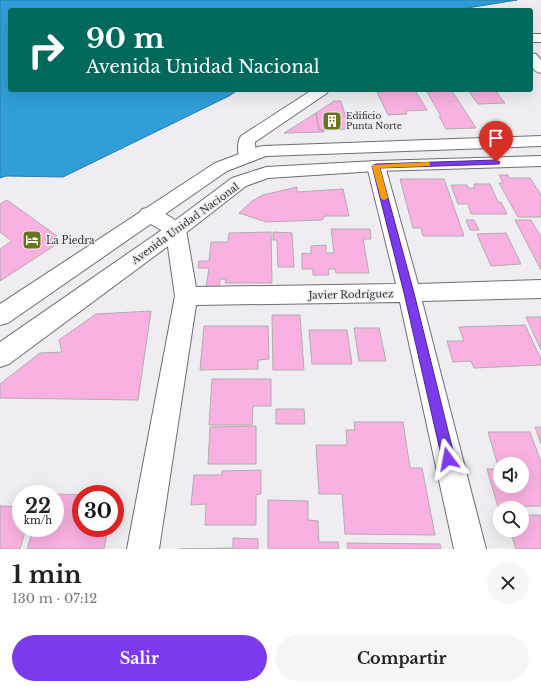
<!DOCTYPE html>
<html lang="es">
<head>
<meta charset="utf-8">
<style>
  :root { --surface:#fff; --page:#f6f6f6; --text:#222; --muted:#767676; --accent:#7c3aed }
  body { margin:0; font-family:"Libre Baskerville",serif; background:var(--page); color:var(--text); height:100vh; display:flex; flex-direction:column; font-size:15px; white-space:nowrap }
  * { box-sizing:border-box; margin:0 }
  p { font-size:13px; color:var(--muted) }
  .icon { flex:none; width:22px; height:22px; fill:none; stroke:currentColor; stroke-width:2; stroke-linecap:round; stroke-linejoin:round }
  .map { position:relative; height:549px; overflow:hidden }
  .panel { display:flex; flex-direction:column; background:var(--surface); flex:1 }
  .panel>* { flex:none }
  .hud { position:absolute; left:8px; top:8px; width:525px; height:84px; border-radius:4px; box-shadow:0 4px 16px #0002; background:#00695c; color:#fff; overflow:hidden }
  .fabs { position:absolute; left:493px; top:457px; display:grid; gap:8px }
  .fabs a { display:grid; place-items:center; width:36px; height:36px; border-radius:50%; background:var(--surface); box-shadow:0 4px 16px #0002; font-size:20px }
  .speed { position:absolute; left:12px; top:485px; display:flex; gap:8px; font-size:20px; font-weight:700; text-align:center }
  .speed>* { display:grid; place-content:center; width:52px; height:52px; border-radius:50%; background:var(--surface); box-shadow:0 4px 16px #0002; line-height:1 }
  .speed small { font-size:10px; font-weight:400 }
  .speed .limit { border:6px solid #d22; background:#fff; color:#111 }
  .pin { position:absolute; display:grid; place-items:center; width:34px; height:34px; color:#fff; margin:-41px -17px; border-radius:50% 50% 50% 0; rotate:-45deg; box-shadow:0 0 4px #0007 }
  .pin .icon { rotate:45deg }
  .me { position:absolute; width:44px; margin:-22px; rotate:347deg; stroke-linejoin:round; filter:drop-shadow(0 0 3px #0008) }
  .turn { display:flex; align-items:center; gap:14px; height:84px; padding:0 12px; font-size:18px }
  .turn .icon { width:52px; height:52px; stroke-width:2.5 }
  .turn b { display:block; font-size:28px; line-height:34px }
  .round { display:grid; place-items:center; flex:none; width:42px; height:42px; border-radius:21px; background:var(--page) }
  .summary { display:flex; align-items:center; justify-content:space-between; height:68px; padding:0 12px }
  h1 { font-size:24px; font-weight:800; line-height:30px }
  .cta { display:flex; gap:8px; margin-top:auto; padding:8px 12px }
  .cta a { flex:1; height:46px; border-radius:24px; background:var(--accent); color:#fff; font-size:16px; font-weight:800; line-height:46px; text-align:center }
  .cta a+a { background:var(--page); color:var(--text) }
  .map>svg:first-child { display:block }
  .water { fill:#2f9ed9; stroke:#2f7da7 }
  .building { fill:#f9b1e1; stroke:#b1adaf; fill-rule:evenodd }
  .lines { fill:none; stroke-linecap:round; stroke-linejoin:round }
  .minor-casing { stroke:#6f6e72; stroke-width:2 }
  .tertiary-casing { stroke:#6f6e72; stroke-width:2 }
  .secondary-casing { stroke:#6f6e72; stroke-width:2 }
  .minor { fill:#fff; fill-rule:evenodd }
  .tertiary { fill:#fff; fill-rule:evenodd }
  .secondary { fill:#fff; fill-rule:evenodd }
  .route { fill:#7c3aed; stroke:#51269a }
  .slow { fill:#f59e0b }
  .labels { text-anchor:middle; stroke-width:3; stroke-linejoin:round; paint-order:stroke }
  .far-poi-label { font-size:9px; fill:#302f31; stroke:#efedf2; text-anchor:start }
  .street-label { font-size:10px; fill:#302f31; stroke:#efedf2 }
  .poi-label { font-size:10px; fill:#302f31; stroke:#efedf2; text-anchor:start }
</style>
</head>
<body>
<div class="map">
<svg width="541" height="549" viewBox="0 0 541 549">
  <rect width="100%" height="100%" fill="#efedf2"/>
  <!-- water -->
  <path class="water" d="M 0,0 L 517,0 L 455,10 L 10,10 L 10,90 L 238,90 L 229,96 L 63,177 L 6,176 L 0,178 Z"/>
  <!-- building -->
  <path class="building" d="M 392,90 L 415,90 L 427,110 L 405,111 L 407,114 L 388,115 L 377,92 L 393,91 Z
    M 468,90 L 495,90 L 505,103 L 478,104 Z
    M 452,91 L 476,128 L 446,129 L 439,116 L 441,116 L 427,92 Z
    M 334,101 L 341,101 L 349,129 L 319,130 L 316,113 Z
    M 316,113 L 319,130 L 324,130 L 324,132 L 284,133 Z
    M 499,175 L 508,175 L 509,178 L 530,178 L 541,195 L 541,217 L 518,217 L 499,183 L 503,183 Z
    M 400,179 L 444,179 L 464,236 L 423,236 L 421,228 L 413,228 Z
    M 474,184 L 490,184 L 498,202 L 501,202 L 507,214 L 471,214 L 468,204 L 458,204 L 451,185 L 467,185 L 469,188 L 475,188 Z
    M 297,187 L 297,192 L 343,189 L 349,216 L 325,216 L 322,220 L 266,222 L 239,213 L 252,201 L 263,195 Z
    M 7,200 L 57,236 L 51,239 L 57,244 L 0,281 L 0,249 L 12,241 L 0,232 L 0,204 Z
    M 466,220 L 474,220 L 479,230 L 470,230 Z
    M 515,220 L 531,220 L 541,237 L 541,270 Z
    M 331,229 L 370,229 L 371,239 L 363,239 L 369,273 L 336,273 L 335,269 L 328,269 L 329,275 L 313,275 L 313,269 L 302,269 L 302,253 L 311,254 L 311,246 L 326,245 L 326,253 L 334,253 Z
    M 271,232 L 272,283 L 225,283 L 226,279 L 220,279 L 219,288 L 206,287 L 209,268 L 198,268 L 199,261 L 209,261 L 211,242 L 228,242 L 229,233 Z
    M 273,232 L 292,233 L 294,267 L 278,267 L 277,240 L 273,240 Z
    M 506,233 L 521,264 L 491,266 L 477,234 Z
    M 151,311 L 138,400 L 0,398 L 0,384 L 40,353 L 62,352 L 59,340 L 96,314 Z
    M 272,315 L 300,315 L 304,370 L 273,370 Z
    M 526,317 L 541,317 L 541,350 Z
    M 525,325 L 541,359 L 541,365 L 474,368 L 471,361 L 453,362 L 447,341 L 464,341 L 459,327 Z
    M 204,326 L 268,326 L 269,359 L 258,360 L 258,369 L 200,370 Z
    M 354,328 L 379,328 L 386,361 L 359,361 Z
    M 309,330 L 347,330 L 352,364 L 312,364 Z
    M 212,379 L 271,379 L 271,406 L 253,406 L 252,425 L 209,425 Z
    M 276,409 L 304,409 L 305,424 L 276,424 Z
    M 354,422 L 403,422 L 410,468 L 422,468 L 435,535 L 345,534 L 342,494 L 319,494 L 316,445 L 347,445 L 346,430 L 355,430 Z
    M 256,426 L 256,464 L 208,464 L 210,427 Z
    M 535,427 L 541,427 L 541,444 Z
    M 488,432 L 530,432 L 541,462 L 541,506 L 498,507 L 487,469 L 499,469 ZM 500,464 L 522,464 L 522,486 L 500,486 Z
    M 261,470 L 261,494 L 256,495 L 256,525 L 205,525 L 206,504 L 191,505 L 194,475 L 222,475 L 222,471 Z
    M 55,494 L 81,495 L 81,528 L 108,528 L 104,549 L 27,549 L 34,528 L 55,528 Z
    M 268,500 L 308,501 L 308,520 L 318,521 L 319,542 L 338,542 L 339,549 L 268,549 Z
    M 0,506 L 21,507 L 21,528 L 26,528 L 20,549 L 0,549 Z
    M 522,515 L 541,515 L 541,549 L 516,549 L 510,530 L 522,530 Z
    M 233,538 L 258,539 L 258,549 L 180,549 L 233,548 Z
    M 347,543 L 440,544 L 441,549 L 348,549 Z"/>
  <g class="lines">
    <defs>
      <path id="minor" d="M 531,53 L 536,54 L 541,60 L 541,73 C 530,71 531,62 531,53 Z
        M 376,161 L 382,162 L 385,166 L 418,284 L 541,280 L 541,298 L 422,301 L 486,549 L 454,549 L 400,302 L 196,305 L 159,549 L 127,549 L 175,296 L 166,233 L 142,219 L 139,214 L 142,209 C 144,209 146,208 148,208 C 157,207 182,223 186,230 L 196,287 L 396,284 L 367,166 L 370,162 Z"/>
      <path id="tertiary" d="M 531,34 L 541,34 L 541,42 L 531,42 Z
        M 312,90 L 329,90 L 327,93 L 255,142 L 256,157 L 253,161 L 247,162 L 241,161 C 237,155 237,142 241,136 Z"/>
      <path id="secondary" d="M 541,136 L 541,146 L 266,156 L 227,171 L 8,323 L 0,325 L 0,304 L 215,163 L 258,147 L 264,146 Z
        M 541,156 L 541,166 L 376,171 L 268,178 L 246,186 L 183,235 L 9,364 L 0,367 L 0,342 L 169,225 L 232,178 L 266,167 L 376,161 Z"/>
    </defs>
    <!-- minor casing -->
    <use href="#minor" class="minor-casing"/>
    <!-- tertiary casing -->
    <use href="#tertiary" class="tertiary-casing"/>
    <!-- secondary casing -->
    <use href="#secondary" class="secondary-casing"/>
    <!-- minor -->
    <use href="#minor" class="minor"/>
    <!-- tertiary -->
    <use href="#tertiary" class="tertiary"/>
    <!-- secondary -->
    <use href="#secondary" class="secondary"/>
  </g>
  <!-- route -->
  <path class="route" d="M 496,160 L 500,162 L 499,164 L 380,168 L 414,293 L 455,459 L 453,463 L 448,465 L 444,463 L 442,459 L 404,293 L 372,166 L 376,164 Z"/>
  <!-- slow -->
  <path class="slow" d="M 428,162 L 430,163 L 430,166 L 380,168 L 388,198 L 384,200 L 381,199 L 372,166 L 373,165 Z"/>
  <!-- icons -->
  <defs>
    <symbol id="building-square" viewBox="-11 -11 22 22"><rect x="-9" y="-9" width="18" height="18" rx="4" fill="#6a741e" stroke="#efedf2"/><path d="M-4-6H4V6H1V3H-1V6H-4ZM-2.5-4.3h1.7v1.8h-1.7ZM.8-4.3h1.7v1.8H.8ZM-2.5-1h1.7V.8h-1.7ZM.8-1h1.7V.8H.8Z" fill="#fff"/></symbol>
    <symbol id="hotel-square" viewBox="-11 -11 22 22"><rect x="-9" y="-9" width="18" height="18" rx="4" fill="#6a741e" stroke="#efedf2"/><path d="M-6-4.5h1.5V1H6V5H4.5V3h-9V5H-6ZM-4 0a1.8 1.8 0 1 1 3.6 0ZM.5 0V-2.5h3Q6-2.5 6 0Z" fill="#fff"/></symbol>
  </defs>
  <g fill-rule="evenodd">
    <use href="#building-square" x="321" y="110" width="22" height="22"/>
    <use href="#hotel-square" x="21" y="229" width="22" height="22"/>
  </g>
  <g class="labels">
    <!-- far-poi labels -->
    <g class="far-poi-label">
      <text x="346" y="119">Edificio<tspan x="346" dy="10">Punta Norte</tspan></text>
    </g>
    <!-- street labels -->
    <g class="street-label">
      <text transform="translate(185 223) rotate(-36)" y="4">Avenida Unidad Nacional</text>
      <text transform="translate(351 294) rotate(-1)" y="4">Javier Rodríguez</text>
    </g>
    <!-- poi labels -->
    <g class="poi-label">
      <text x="46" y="244">La Piedra</text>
    </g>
  </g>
</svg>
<div class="fabs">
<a><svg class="icon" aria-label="sound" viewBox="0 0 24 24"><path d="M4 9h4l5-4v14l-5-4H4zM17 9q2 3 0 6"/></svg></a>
<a><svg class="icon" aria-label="search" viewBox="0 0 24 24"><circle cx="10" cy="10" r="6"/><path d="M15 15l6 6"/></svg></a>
</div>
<div class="speed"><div>22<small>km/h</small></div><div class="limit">30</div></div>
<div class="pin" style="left:496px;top:162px;background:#d93025"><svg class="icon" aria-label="arrive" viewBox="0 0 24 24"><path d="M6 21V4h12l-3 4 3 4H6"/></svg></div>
<svg class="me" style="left:448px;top:459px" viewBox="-20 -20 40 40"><path d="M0-17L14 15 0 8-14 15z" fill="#7c3aed" stroke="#fff" stroke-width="4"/></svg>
<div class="hud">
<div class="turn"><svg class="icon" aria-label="right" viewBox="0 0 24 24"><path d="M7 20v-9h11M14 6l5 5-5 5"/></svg><div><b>90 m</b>Avenida Unidad Nacional</div></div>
</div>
</div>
<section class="panel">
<div class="summary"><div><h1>1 min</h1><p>130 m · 07:12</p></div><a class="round"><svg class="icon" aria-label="close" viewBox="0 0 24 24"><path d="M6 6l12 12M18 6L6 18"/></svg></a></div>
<div class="cta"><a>Salir</a><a>Compartir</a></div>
</section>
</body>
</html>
